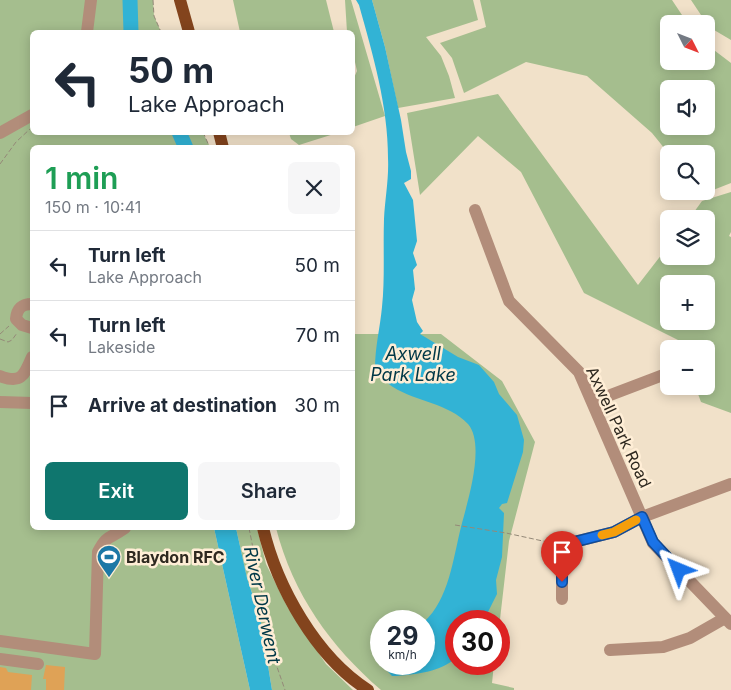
<!DOCTYPE html>
<html lang="en">
<head>
<meta charset="utf-8">
<style>
  :root { --surface:#fff; --page:#f6f6f7; --text:#1f2937; --muted:#747a83; --line:#e0e1e3; --accent:#0f766e }
  body { margin:0; font-family:Inter,sans-serif; background:var(--page); color:var(--text); height:100vh; display:flex; flex-direction:column; font-size:19px; white-space:nowrap }
  * { box-sizing:border-box; margin:0 }
  p { font-size:16px; color:var(--muted) }
  .icon { flex:none; width:28px; height:28px; fill:none; stroke:currentColor; stroke-width:2; stroke-linecap:round; stroke-linejoin:round }
  .map { position:relative; flex:1; overflow:hidden }
  .panel { position:absolute; left:30px; top:145px; width:325px; height:385px; display:flex; flex-direction:column; background:var(--surface); border-radius:8px; box-shadow:0 2px 12px #0003 }
  .panel>* { flex:none }
  .guide { position:absolute; left:30px; top:30px; width:325px; height:105px; border-radius:8px; box-shadow:0 2px 12px #0003; background:#fff; color:var(--text); overflow:hidden }
  .needle { width:32px; rotate:132deg }
  .controls { position:absolute; left:660px; top:15px; display:grid; gap:10px }
  .controls a { display:grid; place-items:center; width:55px; height:55px; border-radius:8px; background:var(--surface); box-shadow:0 2px 12px #0003; font-size:25px }
  .speed { position:absolute; left:370px; top:610px; display:flex; gap:10px; font-size:25px; font-weight:700; text-align:center }
  .speed>* { display:grid; place-content:center; width:65px; height:65px; border-radius:50%; background:var(--surface); box-shadow:0 2px 12px #0003; line-height:1 }
  .speed small { font-size:12px; font-weight:400 }
  .speed .limit { border:8px solid #d22; background:#fff; color:#111 }
  .pin { position:absolute; display:grid; place-items:center; width:42px; height:42px; color:#fff; margin:-51px -21px; border-radius:50% 50% 50% 0; rotate:-45deg; box-shadow:0 0 5px #0007 }
  .pin .icon { rotate:45deg }
  .me { position:absolute; width:55px; margin:-28px; rotate:316deg; stroke-linejoin:round; filter:drop-shadow(0 0 4px #0008) }
  .turn { display:flex; align-items:center; gap:18px; height:105px; padding:0 15px; font-size:22px }
  .turn .icon { width:65px; height:65px; stroke-width:2.5 }
  .turn b { display:block; font-size:35px; line-height:42px }
  .round { display:grid; place-items:center; flex:none; width:52px; height:52px; border-radius:8px; background:var(--page) }
  .overview { display:flex; align-items:center; justify-content:space-between; height:85px; padding:0 15px }
  h1 { font-size:30px; font-weight:600; line-height:38px; color:#1e9e55 }
  .action { display:flex; gap:10px; margin-top:auto; padding:10px 15px }
  .action a { flex:1; height:58px; border-radius:8px; background:var(--accent); color:#fff; font-size:20px; font-weight:600; line-height:58px; text-align:center }
  .action a+a { background:var(--page); color:var(--text) }
  ul { padding:0; list-style:none }
  li { display:flex; align-items:center; gap:15px; height:70px; padding:0 15px; border-top:1px solid var(--line) }
  li div { flex:1 }
  li b { display:block; font-size:19px }
  li em { font-style:normal }
  .map>svg:first-child { display:block }
  .green { fill:#a5be8e; fill-rule:evenodd }
  .water { fill:#32b3d5 }
  .lines { fill:none; stroke-linecap:round; stroke-linejoin:round }
  .river { stroke:#32b3d5; stroke-width:15 }
  .building { fill:#dfa256 }
  .path { stroke:#948978; stroke-width:1; stroke-dasharray:5 2.5; stroke-linecap:butt }
  .minor { stroke:#b28d7a; stroke-width:12 }
  .major { stroke:#83441d; stroke-width:12 }
  .route-casing { stroke:#114b97; stroke-width:12 }
  .route { stroke:#1a73e8; stroke-width:9 }
  .slow { stroke:#f59e0b; stroke-width:9 }
  .labels { text-anchor:middle; stroke-width:5; stroke-linejoin:round; paint-order:stroke }
  .street-label { font-size:16px; fill:#2e281f; stroke:#ffeed6 }
  .poi-label { font-size:16px; font-weight:bold; fill:#2e281f; stroke:#ffeed6; text-anchor:start }
  .water-label { font-size:18px; font-style:italic; fill:#003847; stroke:#ffeed6 }
</style>
</head>
<body>
<div class="map">
<svg width="731" height="690" viewBox="0 0 731 690">
  <rect width="100%" height="100%" fill="#f1e1c9"/>
  <!-- green -->
  <path class="green" d="M 0,0 L 153,0 L 154,16 L 161,32 L 32,32 L 32,132 L 203,133 L 210,147 L 32,148 L 32,528 L 214,528 L 250,690 L 0,690 Z
    M 233,0 L 326,0 L 334,32 L 240,32 Z
    M 345,0 L 351,0 L 385,116 L 353,127 L 353,80 L 357,71 L 353,53 L 352,32 L 347,32 Z
    M 372,0 L 473,0 L 478,20 L 426,37 L 441,56 L 449,76 L 455,98 L 398,108 L 385,47 Z
    M 480,0 L 672,0 L 688,24 L 669,24 L 669,61 L 706,61 L 706,44 L 731,63 L 731,183 L 703,194 L 700,191 L 706,191 L 706,154 L 669,154 L 652,133 L 587,76 L 526,62 L 464,93 L 452,58 L 440,43 L 486,27 ZM 669,89 L 706,89 L 706,126 L 669,126 Z
    M 691,0 L 731,0 L 731,40 L 709,27 Z
    M 498,94 L 638,285 L 669,245 L 669,256 L 706,256 L 706,219 L 689,219 L 702,201 L 731,192 L 731,232 L 729,236 L 731,237 L 731,413 L 701,402 L 695,386 L 706,386 L 706,349 L 682,349 L 680,341 L 584,293 L 521,172 L 478,136 L 420,195 L 407,113 ZM 669,284 L 706,284 L 706,321 L 669,321 Z
    M 289,133 L 289,132 L 337,133 L 299,145 L 291,139 Z
    M 353,334 L 441,334 L 502,381 L 535,442 L 509,541 L 499,628 L 499,621 L 456,621 L 456,664 L 494,664 L 492,683 L 514,688 L 514,690 L 381,690 C 330,646 293,594 276,528 L 352,528 ZM 381,621 L 424,621 L 424,664 L 381,664 Z
    M 236,528 L 257,528 L 266,564 L 288,608 L 326,664 L 353,690 L 272,690 L 260,617 L 247,578 Z"/>
  <!-- water -->
  <path class="water" d="M 356,0 L 372,0 L 385,47 L 401,120 L 406,152 L 411,171 L 411,179 L 404,183 L 413,200 L 417,241 L 413,253 L 417,265 L 413,270 L 415,289 L 412,300 L 417,322 L 423,331 L 420,334 L 458,357 L 479,365 L 494,382 L 499,394 L 517,415 L 524,440 L 523,452 L 507,503 L 502,504 L 499,508 L 504,513 L 502,557 L 496,580 L 497,594 L 488,612 L 491,620 L 490,621 L 456,621 L 456,658 C 439,672 419,674 397,676 L 392,676 L 379,662 L 381,653 L 381,664 L 424,664 L 424,622 C 449,599 453,559 461,527 C 467,503 486,445 468,424 C 448,403 417,402 393,387 C 386,383 381,374 375,368 C 375,347 380,328 382,307 C 385,278 383,249 384,219 C 385,199 389,179 388,158 C 388,106 373,55 359,5 Z
    M 214,528 L 236,528 L 247,578 L 260,617 L 272,690 L 250,690 Z"/>
  <g class="lines">
    <!-- river -->
    <path class="river" d="M 130,0 L 131,32
      M 179,132 L 186,148"/>
  </g>
  <!-- building -->
  <path class="building" d="M 46,665 L 65,667 L 64,690 L 46,690 L 46,679 L 43,679 Z
    M 0,667 L 6,668 L 8,672 L 32,675 L 31,690 L 0,690 Z"/>
  <g class="lines">
    <!-- path -->
    <path class="path" d="M 153,0 L 154,16 L 161,32
      M 203,132 L 210,148
      M 0,164 L 16,142 L 30,129
      M 0,334 L 9,326
      M 0,339 L 8,342 L 12,340 L 17,333
      M 455,525 L 506,533 L 552,543
      M 249,528 L 276,664 L 285,690"/>
    <!-- minor -->
    <path class="minor" d="M 87,32 L 91,0
      M 0,133 L 32,115
      M 475,210 L 509,301 L 579,372 L 653,543 L 731,624
      M 32,304 C 22,304 17,308 16,319 L 22,325 L 32,328
      M 0,376 C 21,384 24,376 32,357
      M 0,402 L 32,403
      M 592,402 L 663,375
      M 562,599 L 562,545 L 614,532 L 642,517 L 731,484
      M 0,641 L 95,654 L 98,552 C 107,534 110,539 125,528
      M 610,650 L 663,647 L 690,638 L 725,618
      M 0,659 L 38,664"/>
    <!-- major -->
    <path class="major" d="M 180,0 L 189,32
      M 219,132 L 223,148
      M 263,528 C 277,587 316,657 368,690"/>
  </g>
  <g class="lines">
    <defs>
      <path id="route" d="M 562,582 L 562,545 L 614,532 L 642,517 L 653,542 L 679,570"/>
    </defs>
    <!-- route casing -->
    <use href="#route" class="route-casing"/>
    <!-- route -->
    <use href="#route" class="route"/>
    <!-- slow -->
    <path class="slow" d="M 602,535 L 614,532 L 636,520"/>
  </g>
  <!-- icons -->
  <defs>
    <symbol id="stadium-pin" viewBox="-11 -11 22 30"><path d="M0 17L-7.5 6A9.5 9.5 0 1 1 7.5 6Z" fill="#1c78a6" stroke="#ffeed6"/><path d="M0-5a6.5 5 0 1 0 0 10a6.5 5 0 1 0 0-10ZM-3.5-1.8h7v3.6h-7Z" fill="#fff"/></symbol>
  </defs>
  <g fill-rule="evenodd">
    <use href="#stadium-pin" x="95" y="543" width="28" height="38"/>
  </g>
  <g class="labels">
    <!-- street labels -->
    <g class="street-label">
      <text transform="translate(619 427) rotate(65)" y="6">Axwell Park Road</text>
    </g>
    <!-- poi labels -->
    <g class="poi-label">
      <text x="126" y="563">Blaydon RFC</text>
    </g>
    <!-- water labels -->
    <g class="water-label">
      <text x="413" y="360">Axwell<tspan x="413" dy="21">Park Lake</tspan></text>
      <text transform="translate(262 605) rotate(78)" y="6">River Derwent</text>
    </g>
  </g>
</svg>
<div class="controls">
<a><svg class="needle" viewBox="-14 -14 28 28"><path d="M0-13l5 13h-10z" fill="#e53935"/><path d="M0 13l5-13h-10z" fill="#747a83"/></svg></a>
<a><svg class="icon" aria-label="sound" viewBox="0 0 24 24"><path d="M4 9h4l5-4v14l-5-4H4zM17 9q2 3 0 6"/></svg></a>
<a><svg class="icon" aria-label="search" viewBox="0 0 24 24"><circle cx="10" cy="10" r="6"/><path d="M15 15l6 6"/></svg></a>
<a><svg class="icon" aria-label="layers" viewBox="0 0 24 24"><path d="M12 4l9 5-9 5-9-5zM3 14l9 5 9-5"/></svg></a>
<a>+</a>
<a>−</a>
</div>
<div class="speed"><div>29<small>km/h</small></div><div class="limit">30</div></div>
<div class="pin" style="left:562px;top:582px;background:#d93025"><svg class="icon" aria-label="arrive" viewBox="0 0 24 24"><path d="M6 21V4h12l-3 4 3 4H6"/></svg></div>
<svg class="me" style="left:679px;top:570px" viewBox="-20 -20 40 40"><path d="M0-17L14 15 0 8-14 15z" fill="#1a73e8" stroke="#fff" stroke-width="4"/></svg>
<div class="guide">
<div class="turn"><svg class="icon" aria-label="left" viewBox="0 0 24 24"><path d="M17 20v-9H6M10 6l-5 5 5 5"/></svg><div><b>50 m</b>Lake Approach</div></div>
</div>
<section class="panel">
<div class="overview"><div><h1>1 min</h1><p>150 m · 10:41</p></div><a class="round"><svg class="icon" aria-label="close" viewBox="0 0 24 24"><path d="M6 6l12 12M18 6L6 18"/></svg></a></div>
<ul>
<li><svg class="icon" aria-label="left" viewBox="0 0 24 24"><path d="M17 20v-9H6M10 6l-5 5 5 5"/></svg><div><b>Turn left</b><p>Lake Approach</p></div><em>50 m</em></li>
<li><svg class="icon" aria-label="left" viewBox="0 0 24 24"><path d="M17 20v-9H6M10 6l-5 5 5 5"/></svg><div><b>Turn left</b><p>Lakeside</p></div><em>70 m</em></li>
<li><svg class="icon" aria-label="arrive" viewBox="0 0 24 24"><path d="M6 21V4h12l-3 4 3 4H6"/></svg><div><b>Arrive at destination</b></div><em>30 m</em></li>
</ul>
<div class="action"><a>Exit</a><a>Share</a></div>
</section>
</div>
</body>
</html>
